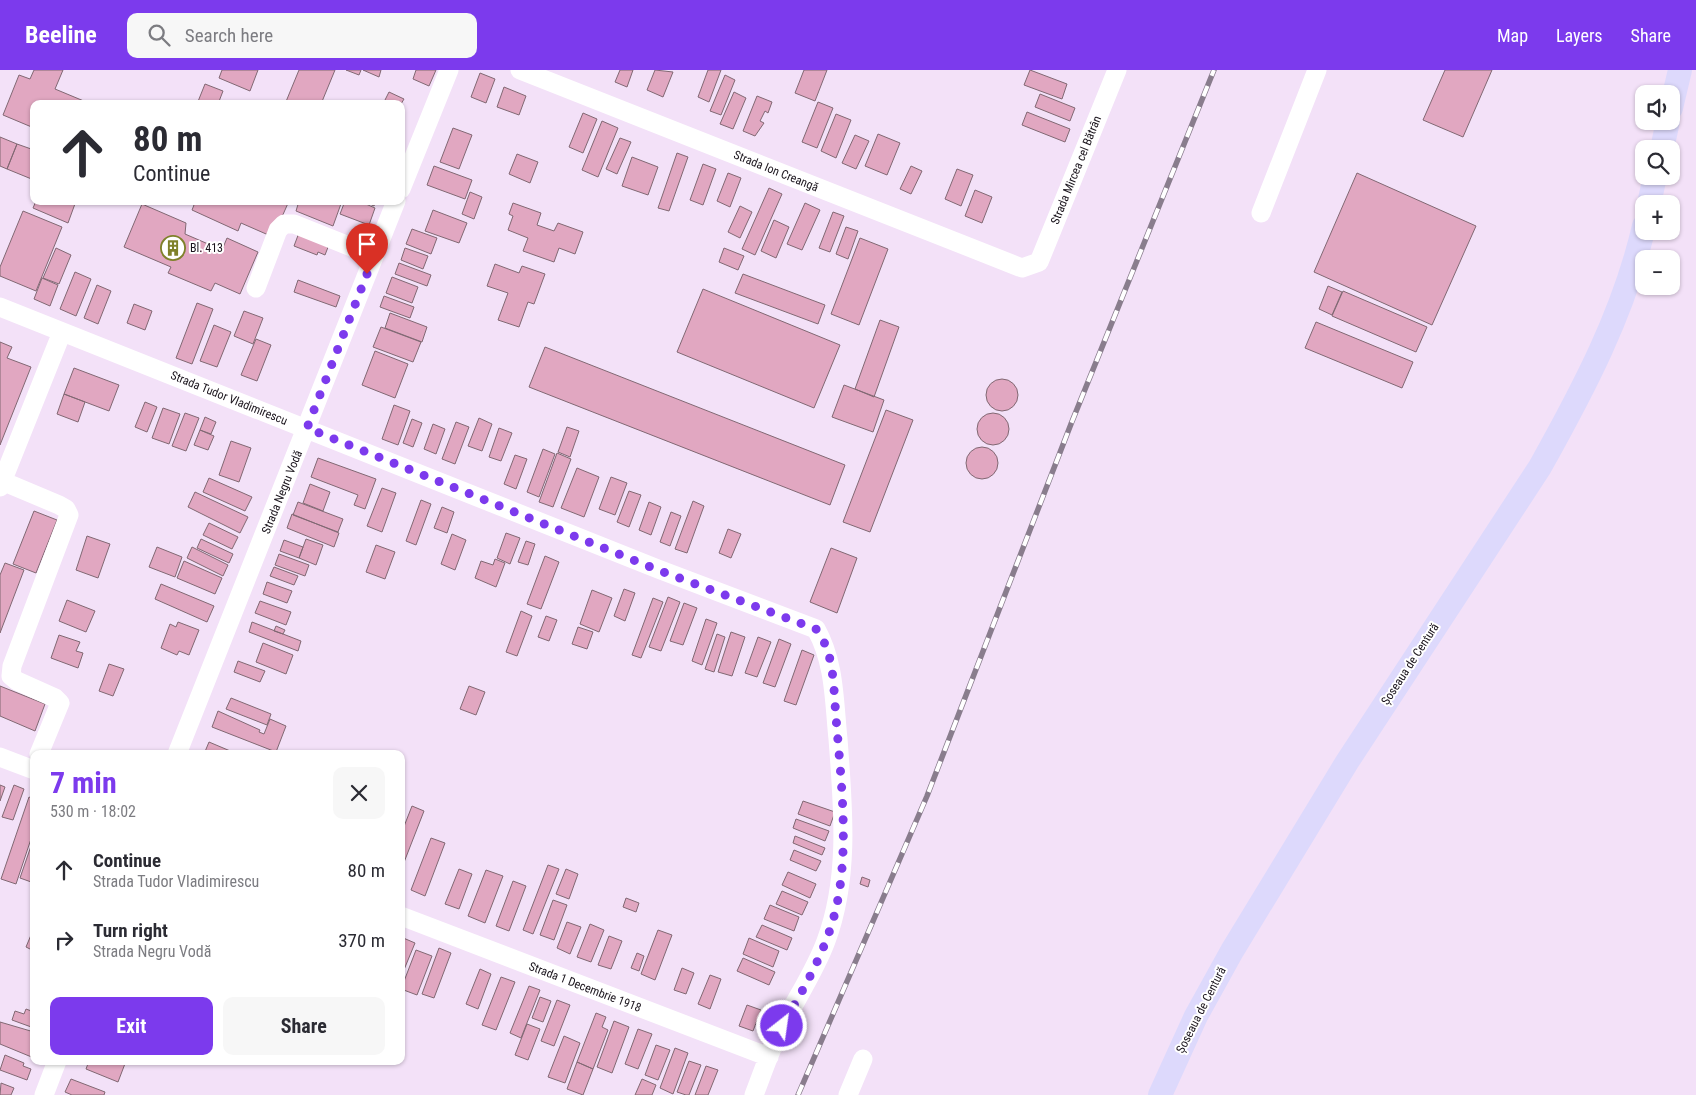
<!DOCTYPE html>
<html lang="en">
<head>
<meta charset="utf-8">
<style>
  :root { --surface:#fff; --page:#f7f7f7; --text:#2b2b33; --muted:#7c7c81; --accent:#7c3aed }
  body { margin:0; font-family:"Roboto Condensed",sans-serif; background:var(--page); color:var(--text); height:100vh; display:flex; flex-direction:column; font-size:19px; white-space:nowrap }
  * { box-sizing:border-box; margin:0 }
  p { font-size:16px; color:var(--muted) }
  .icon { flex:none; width:28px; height:28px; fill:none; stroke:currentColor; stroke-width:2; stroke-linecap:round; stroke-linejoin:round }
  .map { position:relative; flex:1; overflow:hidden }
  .panel { position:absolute; left:30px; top:680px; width:375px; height:315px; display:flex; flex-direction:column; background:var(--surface); border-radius:10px; box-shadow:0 1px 4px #0004 }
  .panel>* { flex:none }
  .guide { position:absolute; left:30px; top:30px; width:375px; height:105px; border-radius:10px; box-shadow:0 1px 4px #0004; background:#fff; color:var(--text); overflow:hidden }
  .controls { position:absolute; left:1635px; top:15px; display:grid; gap:10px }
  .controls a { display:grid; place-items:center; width:45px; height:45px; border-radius:10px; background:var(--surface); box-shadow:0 1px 4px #0004; font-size:25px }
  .pin { position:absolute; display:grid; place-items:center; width:42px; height:42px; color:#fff; margin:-51px -21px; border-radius:50% 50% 50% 0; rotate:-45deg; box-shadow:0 0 5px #0007 }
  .pin .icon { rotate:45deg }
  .me { position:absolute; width:55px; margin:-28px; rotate:30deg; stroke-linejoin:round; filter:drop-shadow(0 0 4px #0008) }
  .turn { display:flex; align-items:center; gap:18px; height:105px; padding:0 20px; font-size:22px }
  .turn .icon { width:65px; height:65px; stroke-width:2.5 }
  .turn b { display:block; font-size:35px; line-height:42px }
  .round { display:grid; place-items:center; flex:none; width:52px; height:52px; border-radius:10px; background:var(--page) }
  .head { display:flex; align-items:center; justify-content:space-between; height:85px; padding:0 20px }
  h1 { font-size:30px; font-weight:700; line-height:38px; color:var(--accent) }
  .button { display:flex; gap:10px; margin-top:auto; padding:10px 20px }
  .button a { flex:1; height:58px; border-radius:10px; background:var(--accent); color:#fff; font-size:20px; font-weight:700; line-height:58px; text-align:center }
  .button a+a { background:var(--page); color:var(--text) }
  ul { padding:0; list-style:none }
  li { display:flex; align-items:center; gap:15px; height:70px; padding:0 20px }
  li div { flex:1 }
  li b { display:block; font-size:19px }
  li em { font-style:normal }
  header { display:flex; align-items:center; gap:30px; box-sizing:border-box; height:70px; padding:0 25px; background:var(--accent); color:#fff }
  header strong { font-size:24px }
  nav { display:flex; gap:28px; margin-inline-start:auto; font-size:18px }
  .search { width:350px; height:45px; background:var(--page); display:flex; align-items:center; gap:12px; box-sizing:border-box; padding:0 18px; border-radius:10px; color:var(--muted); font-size:19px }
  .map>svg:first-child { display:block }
  .building { fill:#e1a7c1; stroke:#816873 }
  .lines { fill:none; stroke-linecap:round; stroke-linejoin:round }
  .minor { stroke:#fff; stroke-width:19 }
  .major { stroke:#ddd9fc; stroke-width:24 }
  .rail-casing { stroke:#897d8d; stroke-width:5.5 }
  .rail { stroke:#fff; stroke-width:4; stroke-dasharray:11; stroke-linecap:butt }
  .route { stroke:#7c3aed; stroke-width:9; stroke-dasharray:0 16.2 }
  .labels { text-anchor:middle; stroke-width:4; stroke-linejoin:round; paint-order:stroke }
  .street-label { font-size:12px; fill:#1a141c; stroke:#fff }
  .poi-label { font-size:12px; fill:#1a141c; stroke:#fff; text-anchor:start }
</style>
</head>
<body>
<header>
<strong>Beeline</strong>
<div class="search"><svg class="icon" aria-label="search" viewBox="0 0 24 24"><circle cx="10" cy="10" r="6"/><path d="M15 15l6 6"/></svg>Search here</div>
<nav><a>Map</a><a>Layers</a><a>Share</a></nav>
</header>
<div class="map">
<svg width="1696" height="1025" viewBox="0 0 1696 1025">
  <rect width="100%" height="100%" fill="#f3e1f8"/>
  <!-- building -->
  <path class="building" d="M 34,0 L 63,0 L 55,19 L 91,34 L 34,34 L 34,58 L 3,45 L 19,5 L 30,9 Z
    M 222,0 L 258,0 L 250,21 L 219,8 Z
    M 299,0 L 335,0 L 321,34 L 285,34 Z
    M 346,0 L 361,0 L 359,5 Z
    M 363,0 L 381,0 L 379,7 Z
    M 416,0 L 436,0 L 429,16 L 413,9 Z
    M 620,0 L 633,0 L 627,17 L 615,12 Z
    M 655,0 L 673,2 L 663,27 L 647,20 Z
    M 708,0 L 721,0 L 709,32 L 698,27 Z
    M 804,0 L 827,0 L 815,31 L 795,23 Z
    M 1030,0 L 1067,14 L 1062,29 L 1024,15 Z
    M 1445,0 L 1492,0 L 1463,67 L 1423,50 Z
    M 480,3 L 495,9 L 486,33 L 471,27 Z
    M 725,5 L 735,10 L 721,45 L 710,41 Z
    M 205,14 L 223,21 L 218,34 L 197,34 Z
    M 504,17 L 526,26 L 519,45 L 497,37 Z
    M 389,22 L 404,29 L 401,34 L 383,34 Z
    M 734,22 L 746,28 L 733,59 L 720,54 Z
    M 1040,24 L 1075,38 L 1070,51 L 1035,37 Z
    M 757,26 L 772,32 L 768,43 L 765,41 L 760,51 L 764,53 L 755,66 L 743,61 Z
    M 818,32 L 833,38 L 817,78 L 802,72 Z
    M 1027,42 L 1070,59 L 1065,72 L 1022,55 Z
    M 583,43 L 597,49 L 583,83 L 569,77 Z
    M 836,44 L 851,50 L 836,88 L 821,81 Z
    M 602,51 L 618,58 L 598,107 L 582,100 Z
    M 453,58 L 472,65 L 459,99 L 440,92 Z
    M 878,64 L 900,73 L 887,105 L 865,96 Z
    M 855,65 L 869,71 L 856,99 L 842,93 Z
    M 0,67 L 17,74 L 7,99 L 0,96 Z
    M 620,68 L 631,72 L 617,104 L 606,99 Z
    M 17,74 L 34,80 L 34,110 L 7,99 Z
    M 677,83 L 688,87 L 669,141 L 658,138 Z
    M 517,84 L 538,92 L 530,113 L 509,104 Z
    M 632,87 L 658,97 L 648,125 L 622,116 Z
    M 703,94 L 716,99 L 703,135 L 690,130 Z
    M 434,96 L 472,110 L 465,129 L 427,115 Z
    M 911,96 L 922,101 L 911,124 L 900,119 Z
    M 957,99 L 973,105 L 961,136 L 945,129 Z
    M 728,103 L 741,108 L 730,137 L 717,131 Z
    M 1357,103 L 1476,156 L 1432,255 L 1314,202 Z
    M 769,118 L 782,124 L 755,185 L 742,179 Z
    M 975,120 L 992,127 L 982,153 L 965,146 Z
    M 470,122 L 482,127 L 474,149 L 462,144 Z
    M 36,131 L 76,131 L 68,153 L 33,138 Z
    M 187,131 L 289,131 L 273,167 L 241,153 L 238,161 L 192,140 L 194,135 Z
    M 299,131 L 342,131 L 333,156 L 296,141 Z
    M 345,131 L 359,131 L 375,138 L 369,155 L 340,144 Z
    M 363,131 L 376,131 L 374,136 Z
    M 513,133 L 541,143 L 537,155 L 554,161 L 558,153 L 583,162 L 575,184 L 559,178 L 554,192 L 523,181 L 528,168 L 508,160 L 513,146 L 509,144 Z
    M 805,133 L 820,140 L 802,180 L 787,174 Z
    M 142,134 L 186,153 L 185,164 L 222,180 L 227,168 L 258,182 L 240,224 L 215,213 L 211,221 L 168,203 L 171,197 L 124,177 Z
    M 740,136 L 752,142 L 740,168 L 728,162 Z
    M 433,140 L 467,153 L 459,173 L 425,161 Z
    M 23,141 L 62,157 L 36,221 L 0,206 L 0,197 Z
    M 833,142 L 844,146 L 830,182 L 819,178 Z
    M 774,150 L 789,157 L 776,188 L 761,181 Z
    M 846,157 L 858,161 L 848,189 L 836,184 Z
    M 412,159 L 437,168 L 431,184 L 406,174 Z
    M 300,160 L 330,172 L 325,185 L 318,182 L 317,185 L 294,176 Z
    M 860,168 L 888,179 L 859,255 L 831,244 Z
    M 56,178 L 71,185 L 59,214 L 43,208 Z
    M 405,178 L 428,186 L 423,199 L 401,190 Z
    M 724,178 L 744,186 L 738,200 L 719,192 Z
    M 399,193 L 431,205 L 427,216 L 395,204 Z
    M 495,194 L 519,203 L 522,196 L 545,204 L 534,234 L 528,232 L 519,257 L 498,250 L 508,223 L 487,216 Z
    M 75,202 L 91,209 L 76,246 L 60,239 Z
    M 743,204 L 825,235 L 818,254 L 735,223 Z
    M 392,207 L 418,217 L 412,233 L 386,223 Z
    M 42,208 L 58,215 L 50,236 L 34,229 Z
    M 298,210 L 340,226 L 336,237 L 294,222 Z
    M 97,215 L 111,221 L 98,254 L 84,248 Z
    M 1328,216 L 1342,222 L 1332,245 L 1319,239 Z
    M 703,219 L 840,275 L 814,338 L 677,282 Z
    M 1343,221 L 1427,257 L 1416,282 L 1332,246 Z
    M 384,226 L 414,237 L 410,248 L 380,237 Z
    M 197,233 L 213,239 L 192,294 L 176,288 Z
    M 134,234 L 152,241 L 145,260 L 127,253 Z
    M 244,241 L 263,248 L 253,274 L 234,266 Z
    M 390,243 L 427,257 L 422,272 L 385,258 Z
    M 880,250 L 899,257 L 874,327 L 855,319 Z
    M 1316,252 L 1413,292 L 1402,318 L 1305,278 Z
    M 214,255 L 231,262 L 217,297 L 200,291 Z
    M 381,257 L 421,272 L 413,292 L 373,277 Z
    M 256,269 L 271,275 L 257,311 L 241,305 Z
    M 0,272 L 12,277 L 7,288 L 31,297 L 0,375 Z
    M 545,277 L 845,395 L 830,435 L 529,317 Z
    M 375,281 L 408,294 L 395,328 L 362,315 Z
    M 74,298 L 119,315 L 109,341 L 64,324 Z
    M986 325a16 16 0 1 1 32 0a16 16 0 1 1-32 0Z
    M 844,315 L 884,330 L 873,362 L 832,347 Z
    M 64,324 L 85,332 L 78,352 L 57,344 Z
    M 145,332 L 157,337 L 147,362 L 135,357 Z
    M 394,335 L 410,341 L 398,375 L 382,369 Z
    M 163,338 L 180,344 L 169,374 L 152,368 Z
    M 886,340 L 913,350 L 870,462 L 843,452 Z
    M977 359a16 16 0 1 1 32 0a16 16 0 1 1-32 0Z
    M 185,343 L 199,348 L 186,381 L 172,376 Z
    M 205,347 L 216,352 L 211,364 L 200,360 Z
    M 479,348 L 492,354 L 482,381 L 468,376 Z
    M 412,349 L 422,353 L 413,377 L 403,373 Z
    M 456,352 L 469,357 L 455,394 L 442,389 Z
    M 433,354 L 445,359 L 436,384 L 424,379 Z
    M 567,357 L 579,361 L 570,387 L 558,382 Z
    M 499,358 L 512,363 L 501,391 L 489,387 Z
    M 200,360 L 214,366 L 208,380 L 194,375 Z
    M 231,371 L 251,378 L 239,412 L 219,405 Z
    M966 393a16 16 0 1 1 32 0a16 16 0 1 1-32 0Z
    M 543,379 L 555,384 L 539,427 L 527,422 Z
    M 557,383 L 571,389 L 553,437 L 539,432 Z
    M 515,385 L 527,389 L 516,419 L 504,414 Z
    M 318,388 L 376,409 L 365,439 L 354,435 L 358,425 L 311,407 Z
    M 577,398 L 599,407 L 584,447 L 561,438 Z
    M 611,407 L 627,413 L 615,445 L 599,439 Z
    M 209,408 L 252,427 L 245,441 L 203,422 Z
    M 310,414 L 330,422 L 323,441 L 303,433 Z
    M 382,418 L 396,423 L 382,462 L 367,456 Z
    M 629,421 L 641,425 L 629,457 L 617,452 Z
    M 195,422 L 248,447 L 240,463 L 188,437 Z
    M 421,430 L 431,434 L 416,475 L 406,471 Z
    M 693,431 L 704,436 L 687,483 L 675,479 Z
    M 298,432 L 343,449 L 338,462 L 293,445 Z
    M 649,432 L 661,437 L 651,465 L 639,460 Z
    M 442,437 L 454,442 L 447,463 L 434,458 Z
    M 34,441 L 57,450 L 36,503 L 13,494 Z
    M 671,442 L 681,446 L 670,476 L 660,472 Z
    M 292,444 L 339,463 L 334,477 L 287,458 Z
    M 209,453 L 238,467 L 232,479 L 203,465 Z
    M 728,459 L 741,464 L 731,488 L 719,483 Z
    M 506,463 L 520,468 L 510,494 L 497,488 Z
    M 452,464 L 466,470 L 455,500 L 441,494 Z
    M 87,466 L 110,474 L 98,508 L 76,500 Z
    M 201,469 L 233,484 L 229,493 L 197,478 Z
    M 306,469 L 323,475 L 316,495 L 299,488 Z
    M 284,470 L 303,477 L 299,488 L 280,481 Z
    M 526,471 L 535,474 L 528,495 L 518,492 Z
    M 376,475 L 395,482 L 385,509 L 366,502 Z
    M 157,477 L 182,487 L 175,507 L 149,497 Z
    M 192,477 L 228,495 L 223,506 L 187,488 Z
    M 831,478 L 857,488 L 837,543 L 810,532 Z
    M 279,484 L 309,495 L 305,506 L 275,495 Z
    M 545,486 L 559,492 L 541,539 L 527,534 Z
    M 495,489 L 505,493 L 496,517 L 475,508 L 481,491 L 493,495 Z
    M 184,491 L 222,508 L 215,524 L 177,508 Z
    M 5,493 L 24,500 L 0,563 L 0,505 Z
    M 274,497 L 298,506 L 294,515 L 270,506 Z
    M 267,512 L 292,521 L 287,533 L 263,524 Z
    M 161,514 L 214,536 L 207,552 L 155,529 Z
    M 624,519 L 635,523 L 625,551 L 614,546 Z
    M 592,520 L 612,528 L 599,562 L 580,554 Z
    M 668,527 L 680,532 L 661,581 L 649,577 Z
    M 653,528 L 663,532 L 641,588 L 632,585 Z
    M 67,530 L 95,541 L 86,562 L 59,551 Z
    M 260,531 L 291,542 L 286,555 L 255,543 Z
    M 684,533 L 697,538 L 683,575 L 670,571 Z
    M 521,541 L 532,546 L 517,586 L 506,582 Z
    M 546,546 L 557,550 L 549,571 L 538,567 Z
    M 706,549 L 717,553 L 702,595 L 692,591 Z
    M 178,552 L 199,560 L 189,585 L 179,581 L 177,585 L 161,578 L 170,554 L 176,557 Z
    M 252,552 L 301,571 L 298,581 L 249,562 Z
    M 276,556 L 285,560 L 283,564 L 274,561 Z
    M 578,557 L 593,562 L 587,579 L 572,574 Z
    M 731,562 L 745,567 L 732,606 L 718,602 Z
    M 717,564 L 725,567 L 714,602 L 705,599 Z
    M 59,565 L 80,572 L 76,581 L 83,583 L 78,598 L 51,588 Z
    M 758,567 L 771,572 L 757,607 L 745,603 Z
    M 779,569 L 791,574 L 775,617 L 763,613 Z
    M 263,573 L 293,585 L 286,604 L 256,592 Z
    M 802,580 L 814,585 L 796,635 L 784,631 Z
    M 238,591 L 265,601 L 260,612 L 234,602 Z
    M 109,594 L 124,599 L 113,626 L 99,621 Z
    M 0,616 L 45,634 L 35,661 L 0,646 Z
    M 469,616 L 485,622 L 476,645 L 460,639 Z
    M 231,628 L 271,644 L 267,655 L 226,639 Z
    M 218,641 L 260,660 L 259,662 L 264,664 L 270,649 L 286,656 L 276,682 L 212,657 Z
    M 209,672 L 235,683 L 235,684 L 204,684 Z
    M 0,715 L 5,717 L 0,731 Z
    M 14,715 L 24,719 L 13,750 L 2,747 Z
    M 29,727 L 34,729 L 34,760 L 16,814 L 1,809 Z
    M 803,731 L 835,742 L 830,756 L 798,744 Z
    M 412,736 L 424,741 L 401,800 L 401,764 Z
    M 796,749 L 829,761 L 825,771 L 793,758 Z
    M 795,766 L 825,778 L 822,785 L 793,773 Z
    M 431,768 L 445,773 L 425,826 L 411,820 Z
    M 31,776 L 34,777 L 34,813 L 20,808 Z
    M 794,780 L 821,791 L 816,801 L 790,790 Z
    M 548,795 L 559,799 L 533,864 L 523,860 Z
    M 459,799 L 472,804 L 459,839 L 445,834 Z
    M 566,799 L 578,804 L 569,829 L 556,824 Z
    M 486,800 L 503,806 L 485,853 L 468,846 Z
    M 788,802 L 816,814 L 810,828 L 782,815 Z
    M 862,807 L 870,810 L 868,817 L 860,814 Z
    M 513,811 L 526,816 L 509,861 L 496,856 Z
    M 782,821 L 808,832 L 802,845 L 776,834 Z
    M 626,828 L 639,833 L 636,842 L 623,837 Z
    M 553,830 L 567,835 L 554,870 L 540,865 Z
    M 770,835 L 799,847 L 794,861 L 764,849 Z
    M 567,852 L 581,857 L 570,884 L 557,878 Z
    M 590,854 L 604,860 L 591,892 L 577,887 Z
    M 762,855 L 792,868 L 787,880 L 756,867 Z
    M 658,860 L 672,865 L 655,910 L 641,904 Z
    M 31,865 L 34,866 L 34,881 L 26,877 Z
    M 609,866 L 622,871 L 611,899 L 598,895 Z
    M 401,867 L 415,873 L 401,907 Z
    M 749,868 L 779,881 L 773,897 L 743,884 Z
    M 439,878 L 451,883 L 434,928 L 422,924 Z
    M 416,880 L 432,886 L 417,925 L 401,919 Z
    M 637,883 L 644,886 L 639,901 L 631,898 Z
    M 743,888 L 775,902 L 769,915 L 737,901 Z
    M 682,898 L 694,903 L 686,924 L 674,920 Z
    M 480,899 L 491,904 L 478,939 L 466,934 Z
    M 710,905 L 721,909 L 710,939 L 698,934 Z
    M 501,907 L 515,912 L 496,960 L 482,955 Z
    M 529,916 L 540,920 L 521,968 L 510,963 Z
    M 540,927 L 551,931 L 543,952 L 532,948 Z
    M 557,930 L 570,935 L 554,976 L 541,971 Z
    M 747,935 L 761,940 L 753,961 L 739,956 Z
    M 26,939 L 34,942 L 34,958 L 12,950 L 15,941 L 24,944 Z
    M 596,943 L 606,947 L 602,957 L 608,960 L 593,999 L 577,992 Z
    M 614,951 L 629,957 L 612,1003 L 597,997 Z
    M 0,952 L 34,962 L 34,988 L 0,974 Z
    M 527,954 L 540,959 L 528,990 L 515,985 Z
    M 638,959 L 652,964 L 638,999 L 625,994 Z
    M 564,966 L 580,973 L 565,1013 L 548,1007 Z
    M 656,975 L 670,980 L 658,1010 L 645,1005 Z
    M 675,978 L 688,983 L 673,1024 L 660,1018 Z
    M 5,985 L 24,993 L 23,996 L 31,999 L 27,1010 L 0,1000 Z
    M 89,991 L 126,991 L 118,1012 L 86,999 Z
    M 689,991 L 701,995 L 689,1025 L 686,1025 L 677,1022 Z
    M 577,992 L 593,999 L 583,1025 L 567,1019 Z
    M 706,996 L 718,1000 L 708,1025 L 695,1025 Z
    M 71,1009 L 105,1022 L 104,1025 L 72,1025 L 65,1022 Z
    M 642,1009 L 656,1015 L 652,1025 L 635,1025 Z
    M 1,1013 L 14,1018 L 11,1025 L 0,1025 Z"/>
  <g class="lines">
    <!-- minor -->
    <path class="minor" d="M 520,0 L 1022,198 L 1039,192 L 1117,0
      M 401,119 L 449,0
      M 1261,143 L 1317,0
      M 256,218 L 278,160 L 284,154 L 294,154 L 374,186
      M 0,237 L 658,499 L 816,559 C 835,593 834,631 838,669 C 843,736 850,807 826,871 C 815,901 797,927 783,955 C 771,977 763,1002 754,1025
      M 2,411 L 59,435 L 66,439 L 69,445 L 12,596 L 11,606 L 17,611 L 55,628 L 60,633 L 39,684
      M 0,417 L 62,262
      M 177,684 L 396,131
      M 0,687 L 34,700
      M 401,846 L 769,987
      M 44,1025 L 57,991
      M 848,1025 L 863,989"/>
    <!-- major -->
    <path class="major" d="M 1671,38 L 1680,0
      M 1662,79 L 1668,51
      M 1649,134 L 1655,106
      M 1160,1025 L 1196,946 L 1232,881 L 1347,692 L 1540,397 C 1583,320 1624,243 1644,156"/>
    <defs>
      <path id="rail" d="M 798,1025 L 927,726 L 1071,354 L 1214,0"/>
    </defs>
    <!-- rail casing -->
    <use href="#rail" class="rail-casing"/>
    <!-- rail -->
    <use href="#rail" class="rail"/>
  </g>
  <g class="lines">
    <!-- route -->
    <path class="route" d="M 367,204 L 307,358 L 658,500 L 816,559 C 819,564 823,570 826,576 C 834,597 834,624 836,647 C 841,711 851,788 833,850 C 822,888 802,922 782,956"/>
  </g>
  <!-- icons -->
  <defs>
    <symbol id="building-ring" viewBox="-11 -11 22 22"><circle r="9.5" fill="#fff" stroke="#7f812a" stroke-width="1.5"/><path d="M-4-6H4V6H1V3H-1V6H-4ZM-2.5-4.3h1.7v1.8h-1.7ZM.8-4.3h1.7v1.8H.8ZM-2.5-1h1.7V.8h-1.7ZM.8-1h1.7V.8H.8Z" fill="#7f812a"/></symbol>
  </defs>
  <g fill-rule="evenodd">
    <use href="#building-ring" x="159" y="164" width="28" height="28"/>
  </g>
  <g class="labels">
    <!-- street labels -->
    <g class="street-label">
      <text transform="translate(1076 100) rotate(-68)" y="4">Strada Mircea cel Bătrân</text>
      <text transform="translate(776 101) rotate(22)" y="4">Strada Ion Creangă</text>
      <text transform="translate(229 328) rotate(22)" y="4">Strada Tudor Vladimirescu</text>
      <text transform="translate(282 422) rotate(-68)" y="4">Strada Negru Vodă</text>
      <text transform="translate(1410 594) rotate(-57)" y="4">Șoseaua de Centură</text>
      <text transform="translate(585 917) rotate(21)" y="4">Strada 1 Decembrie 1918</text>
      <text transform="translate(1201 940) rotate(-63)" y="4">Șoseaua de Centură</text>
    </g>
    <!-- poi labels -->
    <g class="poi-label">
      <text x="190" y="182">Bl. 413</text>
    </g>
  </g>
</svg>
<div class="controls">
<a><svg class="icon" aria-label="sound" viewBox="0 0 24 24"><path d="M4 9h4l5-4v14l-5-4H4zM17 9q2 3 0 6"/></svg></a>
<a><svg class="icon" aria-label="search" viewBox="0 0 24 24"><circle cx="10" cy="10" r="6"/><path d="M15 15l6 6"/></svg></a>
<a>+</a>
<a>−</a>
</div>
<div class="pin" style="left:367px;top:204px;background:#d93025"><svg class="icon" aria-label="arrive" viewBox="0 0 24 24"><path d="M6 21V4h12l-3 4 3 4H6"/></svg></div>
<svg class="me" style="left:782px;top:956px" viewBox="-20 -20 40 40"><circle r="17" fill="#7c3aed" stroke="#fff" stroke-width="3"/><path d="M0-11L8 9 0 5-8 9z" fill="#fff"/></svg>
<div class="guide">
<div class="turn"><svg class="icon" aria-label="ahead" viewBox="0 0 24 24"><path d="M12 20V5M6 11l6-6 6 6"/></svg><div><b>80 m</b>Continue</div></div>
</div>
<section class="panel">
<div class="head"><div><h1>7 min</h1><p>530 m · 18:02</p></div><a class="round"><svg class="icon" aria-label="close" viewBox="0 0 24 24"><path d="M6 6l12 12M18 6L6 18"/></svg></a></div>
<ul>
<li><svg class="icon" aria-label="ahead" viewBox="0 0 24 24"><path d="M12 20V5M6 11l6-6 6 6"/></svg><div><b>Continue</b><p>Strada Tudor Vladimirescu</p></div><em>80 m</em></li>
<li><svg class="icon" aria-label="right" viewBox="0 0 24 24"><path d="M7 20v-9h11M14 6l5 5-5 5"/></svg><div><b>Turn right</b><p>Strada Negru Vodă</p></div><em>370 m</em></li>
</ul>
<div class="button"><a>Exit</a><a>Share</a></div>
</section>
</div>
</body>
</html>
